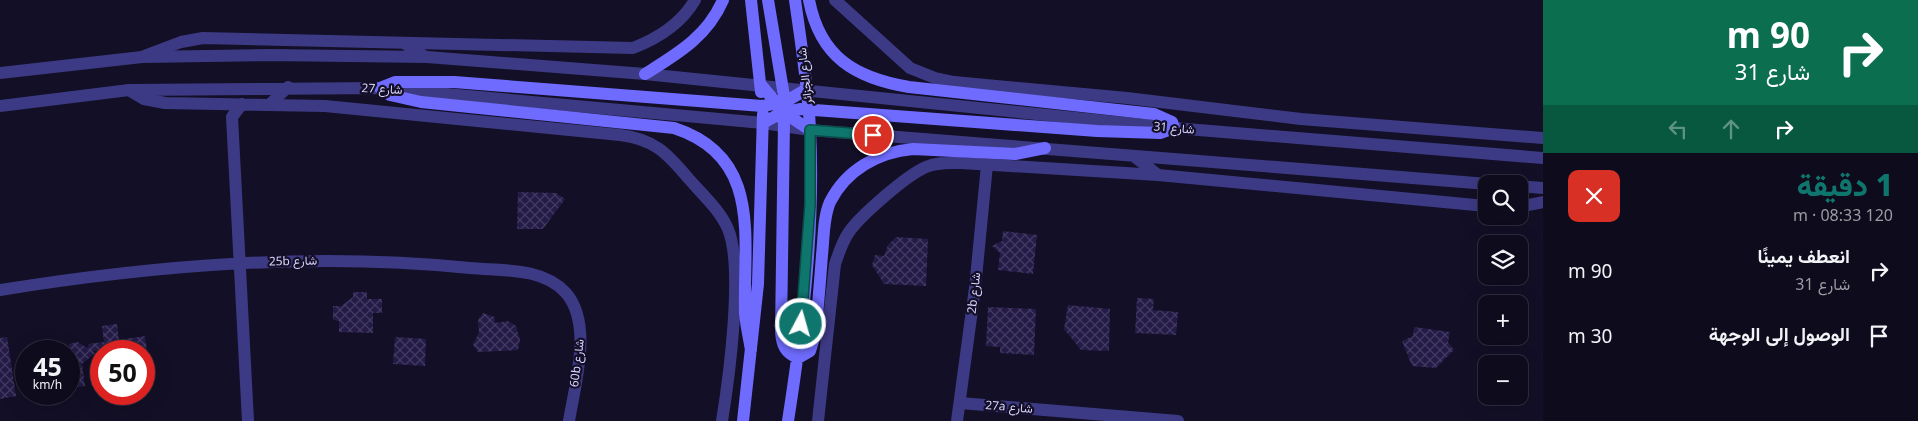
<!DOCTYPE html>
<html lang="ar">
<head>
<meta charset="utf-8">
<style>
  :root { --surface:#0e0b1c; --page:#171425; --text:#f1f3f6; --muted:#9b9ba3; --line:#2e2b3b; --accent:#0f766e }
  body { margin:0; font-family:"Noto Sans",Vazirmatn,sans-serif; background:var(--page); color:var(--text); direction:rtl; height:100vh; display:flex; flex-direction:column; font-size:19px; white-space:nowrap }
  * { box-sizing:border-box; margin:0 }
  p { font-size:16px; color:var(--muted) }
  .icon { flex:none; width:28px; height:28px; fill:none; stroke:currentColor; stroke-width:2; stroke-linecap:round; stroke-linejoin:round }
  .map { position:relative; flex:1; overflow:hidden; direction:ltr }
  .side { display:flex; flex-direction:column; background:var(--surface); width:375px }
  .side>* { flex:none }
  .hud { background:#0b6e4f; color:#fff; overflow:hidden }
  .buttons { position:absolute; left:1478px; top:175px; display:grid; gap:10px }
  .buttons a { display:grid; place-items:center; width:50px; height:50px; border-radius:10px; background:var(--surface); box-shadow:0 5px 20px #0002,0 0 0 1px var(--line); font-size:25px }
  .speed { position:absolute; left:15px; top:340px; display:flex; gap:10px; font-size:25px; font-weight:700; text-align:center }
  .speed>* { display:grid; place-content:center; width:65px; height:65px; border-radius:50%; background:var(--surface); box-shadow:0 5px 20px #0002,0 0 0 1px var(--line); line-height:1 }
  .speed small { font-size:12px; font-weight:400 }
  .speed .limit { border:8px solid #d22; background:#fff; color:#111 }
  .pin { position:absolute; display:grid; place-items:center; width:42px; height:42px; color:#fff; margin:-21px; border:2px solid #fff; border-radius:50%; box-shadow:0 1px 5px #0007 }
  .me { position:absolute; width:55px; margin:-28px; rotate:6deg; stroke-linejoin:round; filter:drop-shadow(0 0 4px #0008) }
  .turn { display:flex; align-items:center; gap:18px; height:105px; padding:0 25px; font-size:22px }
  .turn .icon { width:65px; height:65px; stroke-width:2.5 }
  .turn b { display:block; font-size:35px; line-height:42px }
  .lanes { display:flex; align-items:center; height:48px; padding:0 25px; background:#0003; justify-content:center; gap:25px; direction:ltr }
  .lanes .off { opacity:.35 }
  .round { display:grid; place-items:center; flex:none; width:52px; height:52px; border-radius:10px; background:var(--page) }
  .head { display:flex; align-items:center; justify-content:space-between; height:85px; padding:0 25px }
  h1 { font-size:30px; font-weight:800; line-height:38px; color:var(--accent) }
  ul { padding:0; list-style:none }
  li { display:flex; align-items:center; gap:15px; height:65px; padding:0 25px }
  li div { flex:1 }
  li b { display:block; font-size:19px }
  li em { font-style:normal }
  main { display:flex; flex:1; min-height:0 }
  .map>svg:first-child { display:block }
  .building { fill:url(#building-cross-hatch) }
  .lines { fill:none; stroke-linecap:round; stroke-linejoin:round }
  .minor { stroke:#3d3a85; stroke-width:12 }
  .tertiary { stroke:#3d3a85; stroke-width:12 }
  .secondary { stroke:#6f6bff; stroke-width:12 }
  .route-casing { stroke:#0a4d48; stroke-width:12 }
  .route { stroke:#0f766e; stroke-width:9 }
  .labels { text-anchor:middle; stroke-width:4.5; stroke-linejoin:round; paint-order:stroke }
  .street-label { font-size:12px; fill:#d9d4ff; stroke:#130f26 }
</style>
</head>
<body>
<main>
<section class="side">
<div class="hud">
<div class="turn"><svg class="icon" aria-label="right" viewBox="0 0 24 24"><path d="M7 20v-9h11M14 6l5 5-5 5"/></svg><div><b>90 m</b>شارع 31</div></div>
<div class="lanes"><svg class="icon off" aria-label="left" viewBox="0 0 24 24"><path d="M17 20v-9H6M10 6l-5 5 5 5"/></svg><svg class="icon off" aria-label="ahead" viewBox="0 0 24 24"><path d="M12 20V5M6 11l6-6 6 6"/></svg><svg class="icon" aria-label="right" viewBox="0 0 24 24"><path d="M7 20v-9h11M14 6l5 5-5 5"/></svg></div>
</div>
<div class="head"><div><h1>1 دقيقة</h1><p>120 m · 08:33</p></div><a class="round" style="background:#d93025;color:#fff"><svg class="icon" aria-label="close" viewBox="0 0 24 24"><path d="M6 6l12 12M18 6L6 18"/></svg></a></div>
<ul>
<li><svg class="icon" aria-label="right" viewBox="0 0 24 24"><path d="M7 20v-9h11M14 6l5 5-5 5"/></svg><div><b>انعطف يمينًا</b><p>شارع 31</p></div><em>90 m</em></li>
<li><svg class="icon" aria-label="arrive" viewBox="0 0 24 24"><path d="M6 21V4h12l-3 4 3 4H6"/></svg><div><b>الوصول إلى الوجهة</b></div><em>30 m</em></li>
</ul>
</section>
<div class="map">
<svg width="1543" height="421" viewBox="0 0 1543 421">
  <defs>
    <pattern id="building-cross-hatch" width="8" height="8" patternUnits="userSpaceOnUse" patternTransform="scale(1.25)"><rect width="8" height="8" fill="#241b47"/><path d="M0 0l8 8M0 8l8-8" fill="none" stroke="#433b63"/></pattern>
  </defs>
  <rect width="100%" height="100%" fill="#130f26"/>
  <!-- building -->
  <path class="building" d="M 518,192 L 556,193 L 565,199 L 543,229 L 517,229 Z
    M 1003,231 L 1037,235 L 1033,274 L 998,270 L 1000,253 L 992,246 L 1002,241 Z
    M 896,237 L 928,239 L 926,286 L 884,284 L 872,265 L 875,255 L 884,256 L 888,245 Z
    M 353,292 L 367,292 L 367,299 L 382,299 L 382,313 L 373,313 L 373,333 L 339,332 L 339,321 L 333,320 L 333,306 L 341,306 L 353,297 Z
    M 1137,298 L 1154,299 L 1153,310 L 1178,312 L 1176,335 L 1135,333 Z
    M 1068,305 L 1110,309 L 1109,351 L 1081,350 L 1064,329 Z
    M 988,307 L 1036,309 L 1034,355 L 1000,353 L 1000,347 L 986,346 Z
    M 483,313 L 495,317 L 495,323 L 508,321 L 516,326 L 520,340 L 518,350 L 478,352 L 473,345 L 479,332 L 478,320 Z
    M 117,324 L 119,340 L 145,336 L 147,351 L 93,351 L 95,353 L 82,364 L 85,386 L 69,388 L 69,344 L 78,342 L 89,349 L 88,344 L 104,342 L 102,326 Z
    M 1414,327 L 1450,332 L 1448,342 L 1454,350 L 1436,368 L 1412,366 L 1402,341 L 1413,336 Z
    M 7,337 L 16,396 L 0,399 L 0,338 Z
    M 395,337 L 426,339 L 425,366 L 393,364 Z"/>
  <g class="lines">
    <!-- minor -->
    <path class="minor" d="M 835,0 L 910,68 L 935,78 L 954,82 L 1127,98 L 1301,119 L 1543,138
      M 144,56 L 181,42 L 203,38 L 633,48 C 659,38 681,24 695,0
      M 129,90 L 144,99 L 165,103 L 325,106 L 620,135 C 654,139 667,153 688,178 C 701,193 720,210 728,229 C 744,267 729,378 722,421
      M 242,104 L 232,117 L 248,421
      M 1519,207 L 1543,202
      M 0,290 C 156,265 313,252 470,268 C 502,271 543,267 566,293 C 593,324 575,384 569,421
      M 960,403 L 1178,421
      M 818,421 L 835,264 C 839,253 842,242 849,232 C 861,215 907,175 926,167 C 937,162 949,163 961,163 L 1158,175 L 1486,206
      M 957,421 L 975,288 L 987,165"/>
    <!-- tertiary -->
    <path class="tertiary" d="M 404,43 L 424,56
      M 0,73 L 142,57 L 270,55 L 427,57 L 645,74 L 1174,128 L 1543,158
      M 269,105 L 288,87
      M 0,106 L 129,90 L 380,88 L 763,123 L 810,130 L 1488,184
      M 1135,157 L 1158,175
      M 1519,186 L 1543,188"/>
    <!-- secondary -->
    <path class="secondary" d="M 751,0 L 761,92
      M 768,0 L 785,102 L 795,120 L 810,130
      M 645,74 C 677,54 707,37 723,0
      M 761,85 L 778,105 L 784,123 L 781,332 C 782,345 785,353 798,358 L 810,351 L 815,335 C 818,308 820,282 822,255 C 824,238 823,218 830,202 C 846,170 878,152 913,149 L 1015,154 L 1045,148
      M 763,123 L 781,113 L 801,109 L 1097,131 L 1160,133 L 1174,128 L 1172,122 L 1154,114 L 909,87 C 855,78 820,57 809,0
      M 751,350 C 749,338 746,325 745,313 C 743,238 763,157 674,128 L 421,102 L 390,95 L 380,88 L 395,82 L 454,82 L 762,106 L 785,102 L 807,89
      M 743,421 L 758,284 L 763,114
      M 788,421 C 803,325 815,226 810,129 C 808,86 801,43 795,0"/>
  </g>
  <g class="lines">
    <defs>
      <path id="route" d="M 801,324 L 810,205 L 810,130 L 873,135"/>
    </defs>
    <!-- route casing -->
    <use href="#route" class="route-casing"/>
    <!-- route -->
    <use href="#route" class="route"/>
  </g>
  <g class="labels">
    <!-- street labels -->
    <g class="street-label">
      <text transform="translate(805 76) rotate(-96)" y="4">شارع الجزائر</text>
      <text transform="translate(382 89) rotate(3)" y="4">شارع 27</text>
      <text transform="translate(1174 128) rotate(5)" y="4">شارع 31</text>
      <text transform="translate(293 261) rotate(-1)" y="4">25b شارع</text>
      <text transform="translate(974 293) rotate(-83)" y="4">2b شارع</text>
      <text transform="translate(577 363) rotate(-83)" y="4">60b شارع</text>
      <text transform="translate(1009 407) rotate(5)" y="4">27a شارع</text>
    </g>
  </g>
</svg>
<div class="buttons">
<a><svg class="icon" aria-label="search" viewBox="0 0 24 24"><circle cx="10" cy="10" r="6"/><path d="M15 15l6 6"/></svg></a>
<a><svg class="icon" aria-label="layers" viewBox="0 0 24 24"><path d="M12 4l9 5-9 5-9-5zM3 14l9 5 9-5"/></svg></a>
<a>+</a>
<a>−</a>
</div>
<div class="speed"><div>45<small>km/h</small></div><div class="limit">50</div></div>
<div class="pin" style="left:873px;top:135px;background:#d93025"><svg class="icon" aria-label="arrive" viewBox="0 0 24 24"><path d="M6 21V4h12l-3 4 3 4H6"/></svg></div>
<svg class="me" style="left:801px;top:324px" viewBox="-20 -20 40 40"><circle r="17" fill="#0f766e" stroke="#fff" stroke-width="3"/><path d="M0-11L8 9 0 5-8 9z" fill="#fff"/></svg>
</div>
</main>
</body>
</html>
